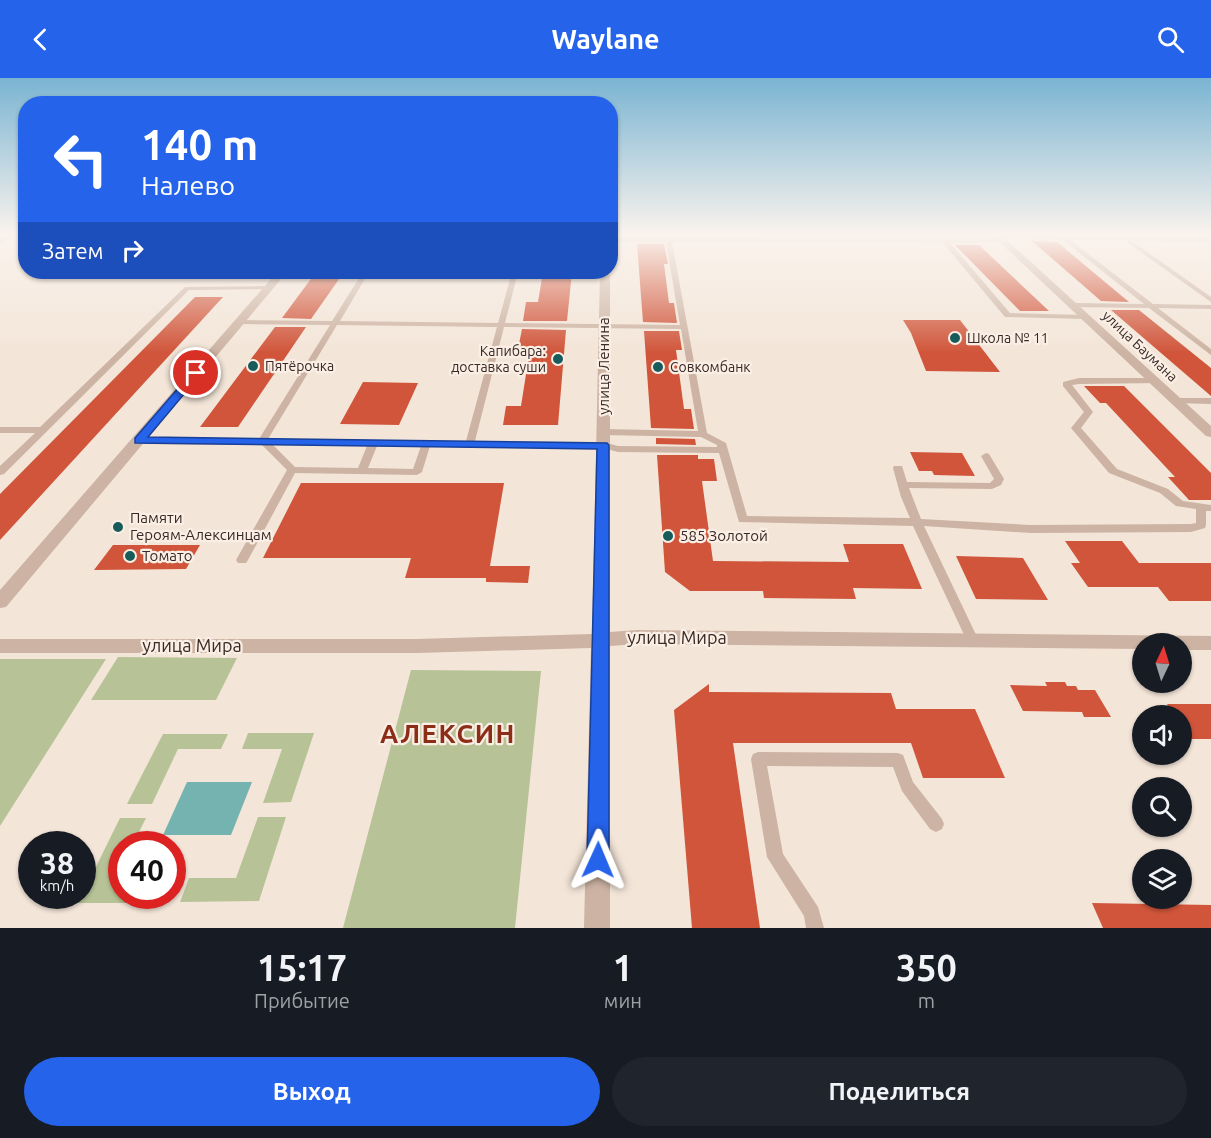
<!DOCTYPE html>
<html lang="ru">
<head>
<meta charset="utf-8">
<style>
  :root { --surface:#171b24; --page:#20242c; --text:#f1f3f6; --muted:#9ea1a6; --accent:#2563eb }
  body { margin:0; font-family:Ubuntu,sans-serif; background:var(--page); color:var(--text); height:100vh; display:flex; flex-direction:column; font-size:22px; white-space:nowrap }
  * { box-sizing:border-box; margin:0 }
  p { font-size:20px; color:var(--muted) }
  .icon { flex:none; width:33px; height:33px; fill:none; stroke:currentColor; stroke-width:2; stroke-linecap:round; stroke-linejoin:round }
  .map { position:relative; height:850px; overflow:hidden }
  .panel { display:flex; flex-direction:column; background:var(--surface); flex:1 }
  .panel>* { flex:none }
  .guide { position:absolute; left:18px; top:18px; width:600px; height:183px; border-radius:24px; box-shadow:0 2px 4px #0004; background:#2563eb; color:#fff; overflow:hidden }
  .needle { width:39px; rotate:4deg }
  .buttons { position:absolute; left:1132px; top:555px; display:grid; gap:12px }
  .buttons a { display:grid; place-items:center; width:60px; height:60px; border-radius:50%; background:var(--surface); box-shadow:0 2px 4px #0004; font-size:30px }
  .speed { position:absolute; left:18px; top:753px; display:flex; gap:12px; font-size:30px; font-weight:700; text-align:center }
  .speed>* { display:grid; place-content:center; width:78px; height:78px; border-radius:50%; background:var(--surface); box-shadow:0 2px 4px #0004; line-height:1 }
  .speed small { font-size:15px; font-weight:400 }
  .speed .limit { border:9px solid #d22; background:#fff; color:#111 }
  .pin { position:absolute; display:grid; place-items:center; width:51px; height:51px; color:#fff; margin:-26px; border:3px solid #fff; border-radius:50%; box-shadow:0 2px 6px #0007 }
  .me { position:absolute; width:66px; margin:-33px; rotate:1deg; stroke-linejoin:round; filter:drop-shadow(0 0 4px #0008) }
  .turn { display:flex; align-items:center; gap:21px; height:126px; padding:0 24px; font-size:27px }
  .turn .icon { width:78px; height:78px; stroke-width:2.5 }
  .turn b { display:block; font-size:42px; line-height:51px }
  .then { display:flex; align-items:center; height:57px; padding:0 24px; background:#0003; gap:12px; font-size:22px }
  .eta { display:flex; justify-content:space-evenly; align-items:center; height:102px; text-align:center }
  .eta b { font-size:36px; font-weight:600; line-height:42px }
  .button { display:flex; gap:12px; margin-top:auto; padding:12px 24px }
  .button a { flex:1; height:69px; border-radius:36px; background:var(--accent); color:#fff; font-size:24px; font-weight:600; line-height:69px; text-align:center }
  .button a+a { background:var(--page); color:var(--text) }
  header { display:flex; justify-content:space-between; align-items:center; height:78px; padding:0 24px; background:var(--accent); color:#fff; font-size:27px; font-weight:600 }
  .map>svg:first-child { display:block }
  .green { fill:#b7c397 }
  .water { fill:#75b3b1 }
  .building { fill:#d0553a }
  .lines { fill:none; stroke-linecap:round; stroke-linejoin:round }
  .service { fill:#ccb3a3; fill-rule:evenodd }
  .minor { fill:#ccb3a3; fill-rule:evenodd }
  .tertiary { fill:#ccb3a3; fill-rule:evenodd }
  .route { fill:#2563eb; stroke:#184099; stroke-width:1.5 }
  .poi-dot { fill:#185b5b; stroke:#fbefe5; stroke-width:2 }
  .labels { text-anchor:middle; stroke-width:4.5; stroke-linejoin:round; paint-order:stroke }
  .far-poi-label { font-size:14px; fill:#372a26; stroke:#fbefe5; text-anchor:start }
  .far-street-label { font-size:14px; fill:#372a26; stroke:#fbefe5 }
  .street-label { font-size:15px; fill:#372a26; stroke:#fbefe5 }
  .poi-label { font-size:15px; fill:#372a26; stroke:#fbefe5; text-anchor:start }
  .near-street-label { font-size:18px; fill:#372a26; stroke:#fbefe5 }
  .near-district-label { font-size:26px; font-weight:bold; letter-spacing:1.5px; fill:#8c2d18; stroke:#fbefe5 }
</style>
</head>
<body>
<header><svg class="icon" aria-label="back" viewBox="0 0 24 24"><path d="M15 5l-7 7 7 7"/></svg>Waylane<svg class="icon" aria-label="search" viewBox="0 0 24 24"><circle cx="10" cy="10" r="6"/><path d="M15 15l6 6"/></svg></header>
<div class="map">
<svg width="1211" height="850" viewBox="0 0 1211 850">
  <rect width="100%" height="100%" fill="#f3e5d8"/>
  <!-- green -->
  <path class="green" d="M 118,579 L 237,580 L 216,622 L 91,622 Z
    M 0,581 L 106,581 L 0,748 Z
    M 411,592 L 541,593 L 515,850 L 343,850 Z
    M 248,655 L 314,655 L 291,724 L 263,725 L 282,671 L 242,671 Z
    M 163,656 L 228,656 L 221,671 L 178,671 L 152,726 L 127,726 Z
    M 258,739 L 286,739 L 259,823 L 180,824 L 189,800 L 236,800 Z
    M 120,740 L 146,740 L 133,766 L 122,766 L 121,790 L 116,801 L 121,802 L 122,818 L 158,818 L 155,825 L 78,825 Z"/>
  <!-- water -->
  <path class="water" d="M 187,704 L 252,704 L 231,757 L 163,757 Z"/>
  <!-- building -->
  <path class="building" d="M 1032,163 L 1057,164 L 1129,224 L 1101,223 Z
    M 637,166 L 664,166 L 668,186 L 664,186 L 669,225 L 674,225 L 677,245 L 643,244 Z
    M 955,167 L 979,167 L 1049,233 L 1020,233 Z
    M 316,194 L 344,194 L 311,241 L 282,240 Z
    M 543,194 L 572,194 L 567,243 L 523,243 L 526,224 L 538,224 Z
    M 195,219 L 223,219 L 0,462 L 0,416 Z
    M 1111,232 L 1139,232 L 1211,290 L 1211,318 Z
    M 903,242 L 960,242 L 1000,294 L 926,293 L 911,255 Z
    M 275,249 L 306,249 L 238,349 L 200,349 Z
    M 522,251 L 566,252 L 558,347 L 503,347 L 506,328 L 521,328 L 530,271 L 518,271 Z
    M 644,253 L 679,253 L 682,272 L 676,272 L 684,331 L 691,331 L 694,351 L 651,350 Z
    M 363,304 L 418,305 L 399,347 L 340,346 Z
    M 1084,308 L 1124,308 L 1211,395 L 1211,422 L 1189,422 L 1168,399 L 1175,399 L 1106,325 L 1100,325 Z
    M 656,360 L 695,361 L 696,367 L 656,366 Z
    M 910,374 L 962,375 L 975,398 L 934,397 L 932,393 L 919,393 Z
    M 657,377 L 698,377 L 698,381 L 714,381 L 717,403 L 702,403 L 713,483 L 849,484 L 843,466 L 903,466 L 922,511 L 853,510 L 856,521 L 764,520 L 763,513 L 690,513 L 665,494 Z
    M 301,405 L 504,405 L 490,488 L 530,488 L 528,505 L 486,504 L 486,500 L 405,500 L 411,480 L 263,480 Z
    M 1065,463 L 1122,463 L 1139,485 L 1211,485 L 1211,523 L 1169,523 L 1158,509 L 1088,509 L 1071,485 L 1080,485 Z
    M 113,467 L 200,467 L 186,491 L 94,492 Z
    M 956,478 L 1023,480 L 1048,522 L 976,521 Z
    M 1045,604 L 1065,604 L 1067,608 L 1076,608 L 1078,612 L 1095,612 L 1111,639 L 1084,639 L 1082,634 L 1023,633 L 1010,607 L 1047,608 Z
    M 709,606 L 709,614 L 891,615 L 896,631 L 975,631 L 1005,700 L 923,700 L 911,665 L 733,665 L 760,850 L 692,850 L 674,632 Z
    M 1167,626 L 1211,626 L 1211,661 L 1191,661 L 1182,648 L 1182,638 L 1175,638 Z
    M 1092,825 L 1211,827 L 1211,850 L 1103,850 Z"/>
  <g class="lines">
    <!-- service -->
    <path class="service" d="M 12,156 L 19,156 L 0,167 L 0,162 Z
      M 1029,158 L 1211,160 L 1211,164 L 1132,163 L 1211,219 L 1211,224 L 1125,163 L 1070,162 L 1153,226 L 1211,227 L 1211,231 L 1158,230 L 1211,271 L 1211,277 L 1149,230 L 1070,229 L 1070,225 L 1073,225 L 1144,226 L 1063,162 L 1027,161 L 1027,159 Z
      M 610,160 L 1004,161 L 1006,162 L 1006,164 L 950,165 L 1010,235 L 1086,237 L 1090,239 L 1086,241 L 1005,239 L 943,165 L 672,164 L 707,355 L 726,365 L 747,438 L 910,440 L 901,419 L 893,390 L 894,388 L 902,388 L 907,404 L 990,405 L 994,401 L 981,378 L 986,375 L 989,376 L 1004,401 L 1001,407 L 992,411 L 909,410 L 921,441 L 1031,447 L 1191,446 L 1196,445 L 1196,431 L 1176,428 L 1160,415 L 1109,395 L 1071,350 L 1084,334 L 1063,308 L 1063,304 L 1079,300 L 1155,300 L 1158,301 L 1158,305 L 1079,306 L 1072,307 L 1093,334 L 1081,350 L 1117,391 L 1168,411 L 1183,423 L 1211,427 L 1211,433 L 1206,433 L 1206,447 L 1205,450 L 1191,454 L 1031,455 L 924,448 L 979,563 L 978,567 L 973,568 L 968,567 L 967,563 L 913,448 L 739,444 L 719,375 L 618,374 L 603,370 L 430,368 L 422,394 L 417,397 L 295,395 L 248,482 L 246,485 L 238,485 L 236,482 L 287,392 L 262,367 L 139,366 L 134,363 L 139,360 L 259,361 L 330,247 L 240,246 L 236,244 L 240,242 L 332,243 L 363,194 L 369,194 L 340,243 L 498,245 L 512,194 L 518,194 L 505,245 L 680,247 L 666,164 L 610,164 ZM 337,247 L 497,249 L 466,363 L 268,361 ZM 504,249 L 681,251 L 698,353 L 604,351 L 599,354 L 604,357 L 701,359 L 717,367 L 717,369 L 618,368 L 603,364 L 475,363 ZM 273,367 L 367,368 L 358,390 L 295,389 ZM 377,368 L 421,368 L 413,391 L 368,390 Z
      M 268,208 L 270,209 L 270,211 L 189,212 L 4,396 L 0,397 L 0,388 L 35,355 L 0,355 L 0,349 L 40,349 L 185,209 Z
      M 1177,320 L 1211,320 L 1211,326 L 1174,325 L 1173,323 Z
      M 758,674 L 898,675 L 903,677 L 913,704 L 942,741 L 944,746 L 942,751 L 936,754 L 930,751 L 902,713 L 893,689 L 767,688 L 783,776 L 818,829 L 824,850 L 806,850 L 804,838 L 767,779 L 751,681 L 753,676 Z"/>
    <!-- minor -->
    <path class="minor" d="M 991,156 L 1000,156 L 1211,348 L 1211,359 L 1206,358 Z
      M 277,194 L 287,194 L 6,529 L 0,530 L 0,512 Z"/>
    <!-- tertiary -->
    <path class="tertiary" d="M 600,194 L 610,194 L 610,554 L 637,552 L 1211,558 L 1211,572 L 1182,572 L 1182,566 L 1143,566 L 1143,571 L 637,566 L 610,568 L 610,850 L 584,850 L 591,570 L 417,575 L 0,575 L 0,561 L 417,561 L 592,556 Z"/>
  </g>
  <!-- sky -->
  <linearGradient id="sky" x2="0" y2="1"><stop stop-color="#7ab4d2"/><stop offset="0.57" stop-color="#faf3ed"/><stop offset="1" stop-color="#faf3ed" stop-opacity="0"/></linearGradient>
  <rect width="1211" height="275" fill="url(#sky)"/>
  <!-- route -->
  <path class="route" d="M 196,292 L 200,293 L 200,297 L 148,359 L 607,365 L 609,367 L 609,782 L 605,789 L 598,793 L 590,789 L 587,782 L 597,371 L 135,365 L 135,360 L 193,293 Z"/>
  <!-- markers -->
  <g class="poi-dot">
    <circle cx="955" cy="260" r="6"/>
    <circle cx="558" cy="281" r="6"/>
    <circle cx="253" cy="288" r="6"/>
    <circle cx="658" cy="289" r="6"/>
    <circle cx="118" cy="449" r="6"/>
    <circle cx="668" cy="458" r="6"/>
    <circle cx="130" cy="478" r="6"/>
  </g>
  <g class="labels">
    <!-- far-poi labels -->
    <g class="far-poi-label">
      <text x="967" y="265">Школа № 11</text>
      <text x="546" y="278" text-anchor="end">Капибара:<tspan x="546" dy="16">доставка суши</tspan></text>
      <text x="265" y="293">Пятёрочка</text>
      <text x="670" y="294">Совкомбанк</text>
    </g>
    <!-- far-street labels -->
    <g class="far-street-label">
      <text transform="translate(1140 268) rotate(43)" y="5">улица Баумана</text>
    </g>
    <!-- street labels -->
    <g class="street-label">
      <text transform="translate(604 288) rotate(-90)" y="5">улица Ленина</text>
    </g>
    <!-- poi labels -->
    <g class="poi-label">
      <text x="130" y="445">Памяти<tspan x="130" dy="17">Героям-Алексинцам</tspan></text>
      <text x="680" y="463">585 Золотой</text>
      <text x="142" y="483">Томато</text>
    </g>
    <!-- near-street labels -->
    <g class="near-street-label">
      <text x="677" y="566">улица Мира</text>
      <text x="192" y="574">улица Мира</text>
    </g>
    <!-- near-district labels -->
    <g class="near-district-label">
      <text x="448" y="665">АЛЕКСИН</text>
    </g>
  </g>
</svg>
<div class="buttons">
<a><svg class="needle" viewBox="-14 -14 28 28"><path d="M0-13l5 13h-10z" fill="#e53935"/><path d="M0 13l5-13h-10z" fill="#9ea1a6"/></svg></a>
<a><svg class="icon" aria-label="sound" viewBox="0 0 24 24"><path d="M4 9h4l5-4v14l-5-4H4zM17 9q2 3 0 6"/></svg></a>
<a><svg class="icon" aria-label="search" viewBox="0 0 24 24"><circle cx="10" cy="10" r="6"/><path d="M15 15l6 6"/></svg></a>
<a><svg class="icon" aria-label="layers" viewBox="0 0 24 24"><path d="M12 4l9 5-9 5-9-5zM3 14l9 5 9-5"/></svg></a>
</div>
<div class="speed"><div>38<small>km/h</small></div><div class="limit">40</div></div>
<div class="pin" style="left:196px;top:295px;background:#d93025"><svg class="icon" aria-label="arrive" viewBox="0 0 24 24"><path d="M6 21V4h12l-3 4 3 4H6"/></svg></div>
<svg class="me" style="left:598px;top:782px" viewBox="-20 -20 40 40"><path d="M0-17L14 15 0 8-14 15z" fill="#2563eb" stroke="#fff" stroke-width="4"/></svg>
<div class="guide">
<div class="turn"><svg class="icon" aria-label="left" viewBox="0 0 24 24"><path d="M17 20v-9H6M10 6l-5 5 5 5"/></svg><div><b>140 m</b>Налево</div></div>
<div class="then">Затем<svg class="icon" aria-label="right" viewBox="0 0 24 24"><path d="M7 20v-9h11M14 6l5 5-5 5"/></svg></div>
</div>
</div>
<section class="panel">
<div class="eta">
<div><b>15:17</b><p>Прибытие</p></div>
<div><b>1</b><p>мин</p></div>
<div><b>350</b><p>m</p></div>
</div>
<div class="button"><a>Выход</a><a>Поделиться</a></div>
</section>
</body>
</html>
